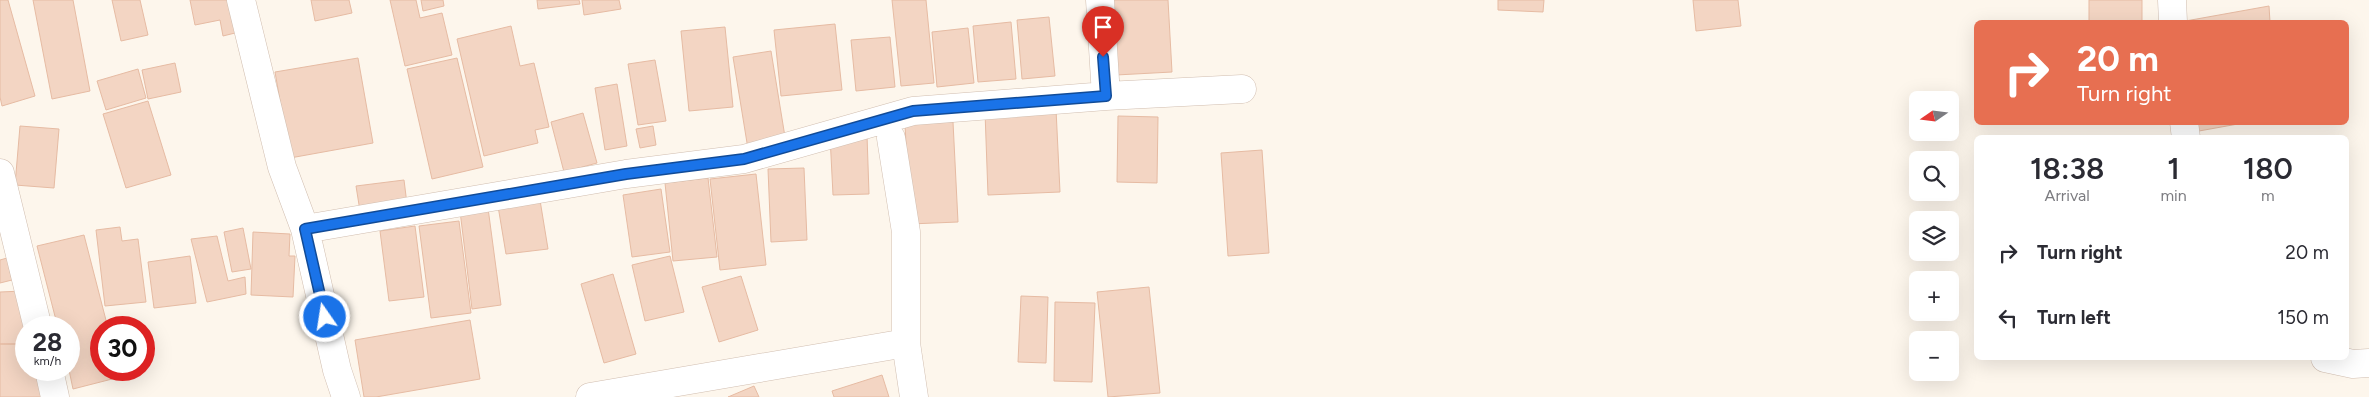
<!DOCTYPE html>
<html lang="en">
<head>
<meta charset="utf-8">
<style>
  :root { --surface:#fff; --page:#f2f2f3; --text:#2b2b33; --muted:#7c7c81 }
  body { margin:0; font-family:Figtree,sans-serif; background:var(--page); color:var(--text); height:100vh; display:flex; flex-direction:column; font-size:19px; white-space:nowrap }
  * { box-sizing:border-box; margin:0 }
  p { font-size:16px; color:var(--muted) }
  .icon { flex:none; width:28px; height:28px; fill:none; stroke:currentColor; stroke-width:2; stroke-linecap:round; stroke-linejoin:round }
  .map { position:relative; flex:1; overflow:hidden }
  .drawer { position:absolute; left:1974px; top:135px; width:375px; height:225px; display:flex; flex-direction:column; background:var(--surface); border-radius:8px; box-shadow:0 5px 20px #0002 }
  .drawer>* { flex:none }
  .hud { position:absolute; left:1974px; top:20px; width:375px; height:105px; border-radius:8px; box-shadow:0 5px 20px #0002; background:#e76f51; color:#fff; overflow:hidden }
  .needle { width:32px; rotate:256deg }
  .fabs { position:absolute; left:1909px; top:91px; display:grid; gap:10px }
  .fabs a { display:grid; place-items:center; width:50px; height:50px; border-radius:8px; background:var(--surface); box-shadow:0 5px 20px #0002; font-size:25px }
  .speed { position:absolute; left:15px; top:316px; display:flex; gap:10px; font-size:25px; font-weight:700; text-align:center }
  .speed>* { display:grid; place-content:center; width:65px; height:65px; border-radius:50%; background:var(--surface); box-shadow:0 5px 20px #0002; line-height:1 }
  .speed small { font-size:12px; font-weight:400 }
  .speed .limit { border:8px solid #d22; background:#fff; color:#111 }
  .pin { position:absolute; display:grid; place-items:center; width:42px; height:42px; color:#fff; margin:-51px -21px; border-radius:50% 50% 50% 0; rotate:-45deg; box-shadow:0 0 5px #0007 }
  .pin .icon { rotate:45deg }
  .me { position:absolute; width:55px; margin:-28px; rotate:347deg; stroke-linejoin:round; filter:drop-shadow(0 0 4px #0008) }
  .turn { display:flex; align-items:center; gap:18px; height:105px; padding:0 20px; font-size:22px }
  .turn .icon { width:65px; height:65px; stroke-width:2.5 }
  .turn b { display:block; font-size:35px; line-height:42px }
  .eta { display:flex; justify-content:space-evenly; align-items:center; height:85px; text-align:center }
  .eta b { font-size:30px; font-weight:600; line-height:35px }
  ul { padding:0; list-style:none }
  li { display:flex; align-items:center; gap:15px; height:65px; padding:0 20px }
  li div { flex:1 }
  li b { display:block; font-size:19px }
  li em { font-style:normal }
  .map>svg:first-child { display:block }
  .building { fill:#f3d5c3; stroke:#e6bba3 }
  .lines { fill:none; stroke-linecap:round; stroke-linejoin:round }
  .street-casing { stroke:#d1beb0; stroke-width:29 }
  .street { stroke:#fff; stroke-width:28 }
  .route-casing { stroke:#114b97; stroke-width:12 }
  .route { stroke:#1a73e8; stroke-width:9 }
</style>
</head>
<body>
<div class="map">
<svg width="2369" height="397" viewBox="0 0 2369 397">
  <rect width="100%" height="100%" fill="#fdf6ec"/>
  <!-- building -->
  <path class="building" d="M 0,0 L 8,0 L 35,96 L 2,106 L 0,97 Z
    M 33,0 L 73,0 L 90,91 L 52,99 Z
    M 112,0 L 140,0 L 148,35 L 121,41 Z
    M 190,0 L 232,0 L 239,32 L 223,36 L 220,20 L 195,25 Z
    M 311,0 L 349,0 L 352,13 L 315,21 Z
    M 390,0 L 416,0 L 420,18 L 442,13 L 452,55 L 405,66 Z
    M 421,0 L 443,0 L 444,6 L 423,11 Z
    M 537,0 L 579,0 L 580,4 L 538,9 Z
    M 582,0 L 619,0 L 621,9 L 584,15 Z
    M 892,0 L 926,0 L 934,83 L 901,86 Z
    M 1113,0 L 1168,0 L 1172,72 L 1116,75 Z
    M 1498,0 L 1544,0 L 1543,12 L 1498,10 Z
    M 1693,0 L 1738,0 L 1741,26 L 1696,31 Z
    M 2089,0 L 2142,0 L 2142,22 L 2089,22 Z
    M 2269,6 L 2270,22 L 2180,22 Z
    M 1049,17 L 1055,76 L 1022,79 L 1017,20 Z
    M 1011,22 L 1016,79 L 978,82 L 973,26 Z
    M 835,24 L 842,90 L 781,96 L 774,30 Z
    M 511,26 L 520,66 L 534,63 L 549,127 L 535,130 L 538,143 L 484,156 L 457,39 Z
    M 725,27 L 733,107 L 689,111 L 681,31 Z
    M 968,28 L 974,83 L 937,87 L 932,32 Z
    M 890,37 L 895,87 L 856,91 L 851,40 Z
    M 771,51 L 786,143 L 748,149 L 733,57 Z
    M 358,58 L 373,143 L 290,158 L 275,72 Z
    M 457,58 L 483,167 L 432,179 L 407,69 Z
    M 655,60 L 666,121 L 638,125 L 628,64 Z
    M 175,63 L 181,92 L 148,99 L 142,70 Z
    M 138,69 L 146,98 L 106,110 L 97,81 Z
    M 617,84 L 627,146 L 605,150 L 595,88 Z
    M 148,101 L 171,175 L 126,188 L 103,114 Z
    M 1056,109 L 1060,192 L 988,195 L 985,112 Z
    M 583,113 L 597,163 L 564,172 L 551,122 Z
    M 1118,116 L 1158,117 L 1157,183 L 1117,182 Z
    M 953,122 L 958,222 L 910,224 L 905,124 Z
    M 2197,122 L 2249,122 L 2199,131 Z
    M 20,126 L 59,129 L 54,188 L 15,185 Z
    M 653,126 L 656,145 L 640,148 L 636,129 Z
    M 867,135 L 869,194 L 833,195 L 830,136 Z
    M 1262,150 L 1269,253 L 1228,256 L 1221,153 Z
    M 804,168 L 807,240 L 771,242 L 768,169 Z
    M 756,174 L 766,265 L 720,270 L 710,179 Z
    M 708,178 L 717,257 L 673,261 L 665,183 Z
    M 404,180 L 407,204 L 360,211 L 356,186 Z
    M 661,189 L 670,252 L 632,257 L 623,195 Z
    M 539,194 L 548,249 L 506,254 L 497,200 Z
    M 488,208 L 501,305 L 472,309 L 460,211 Z
    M 459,221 L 471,313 L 431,318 L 419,226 Z
    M 415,226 L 424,297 L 389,301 L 380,231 Z
    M 120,227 L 122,241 L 138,239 L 146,302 L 105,306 L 96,230 Z
    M 243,228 L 251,269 L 232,272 L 224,232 Z
    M 253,232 L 290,234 L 289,256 L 295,256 L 293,297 L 251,295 Z
    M 84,235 L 108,328 L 101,328 L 101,370 L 118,370 L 120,377 L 73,389 L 69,370 L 69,328 L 58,328 L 37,246 Z
    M 217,236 L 228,281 L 245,277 L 246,294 L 207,302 L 191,239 Z
    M 190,256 L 196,303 L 154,308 L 148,262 Z
    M 670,256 L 684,312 L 645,321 L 632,265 Z
    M 7,258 L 12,280 L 0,283 L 0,260 Z
    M 613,274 L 636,354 L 604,363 L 581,284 Z
    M 741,276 L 758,330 L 719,342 L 702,287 Z
    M 1149,287 L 1160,393 L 1108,397 L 1097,292 Z
    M 23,291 L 26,344 L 0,344 L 0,292 Z
    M 1021,296 L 1048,297 L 1046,363 L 1018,362 Z
    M 1055,302 L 1095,303 L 1092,382 L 1054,381 Z
    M 470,320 L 480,379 L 376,397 L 364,397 L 355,340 Z
    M 0,344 L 26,344 L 26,370 L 38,370 L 44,397 L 0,397 Z
    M 882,375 L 889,397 L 834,397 L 832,391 Z
    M 754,386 L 759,397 L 728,397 Z"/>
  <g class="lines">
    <defs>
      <path id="street" d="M 241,0 L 282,167 L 305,229 L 337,370 L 346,397
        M 1100,0 L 1106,96
        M 2172,0 L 2173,22
        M 2184,122 L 2186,138
        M 891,138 L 906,232 L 906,343 L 914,397
        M 0,173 L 38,328
        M 305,229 L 626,174 L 744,159 L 913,111 L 1106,96 L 1242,89
        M 2325,358 L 2353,364 L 2369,363
        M 49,370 L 55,397
        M 590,397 L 906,343"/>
    </defs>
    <!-- street casing -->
    <use href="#street" class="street-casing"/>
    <!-- street -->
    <use href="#street" class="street"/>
  </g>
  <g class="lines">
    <defs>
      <path id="route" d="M 325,317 L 305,229 L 626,174 L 744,159 L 913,111 L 1106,96 L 1103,57"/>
    </defs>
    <!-- route casing -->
    <use href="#route" class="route-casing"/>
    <!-- route -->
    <use href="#route" class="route"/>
  </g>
</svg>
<div class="fabs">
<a><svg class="needle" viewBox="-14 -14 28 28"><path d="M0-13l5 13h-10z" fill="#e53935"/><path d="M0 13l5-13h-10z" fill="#7c7c81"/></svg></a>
<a><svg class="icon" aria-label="search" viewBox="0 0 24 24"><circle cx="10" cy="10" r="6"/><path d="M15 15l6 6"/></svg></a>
<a><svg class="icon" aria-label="layers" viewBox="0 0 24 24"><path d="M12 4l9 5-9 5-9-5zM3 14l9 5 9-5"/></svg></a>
<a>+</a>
<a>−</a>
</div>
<div class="speed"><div>28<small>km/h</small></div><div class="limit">30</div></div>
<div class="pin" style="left:1103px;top:57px;background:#d93025"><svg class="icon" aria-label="arrive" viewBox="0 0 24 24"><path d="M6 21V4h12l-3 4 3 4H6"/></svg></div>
<svg class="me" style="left:325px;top:317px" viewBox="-20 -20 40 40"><circle r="17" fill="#1a73e8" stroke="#fff" stroke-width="3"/><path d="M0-11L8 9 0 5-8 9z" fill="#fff"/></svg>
<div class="hud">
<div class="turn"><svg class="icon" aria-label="right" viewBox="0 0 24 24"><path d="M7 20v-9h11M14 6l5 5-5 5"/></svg><div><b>20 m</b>Turn right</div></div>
</div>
<section class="drawer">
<div class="eta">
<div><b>18:38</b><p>Arrival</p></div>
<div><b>1</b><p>min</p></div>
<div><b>180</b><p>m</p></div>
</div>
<ul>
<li><svg class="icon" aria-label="right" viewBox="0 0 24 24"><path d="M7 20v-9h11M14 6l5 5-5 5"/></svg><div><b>Turn right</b></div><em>20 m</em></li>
<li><svg class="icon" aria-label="left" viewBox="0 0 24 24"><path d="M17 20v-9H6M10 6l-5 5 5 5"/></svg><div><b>Turn left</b></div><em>150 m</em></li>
</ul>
</section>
</div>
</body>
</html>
